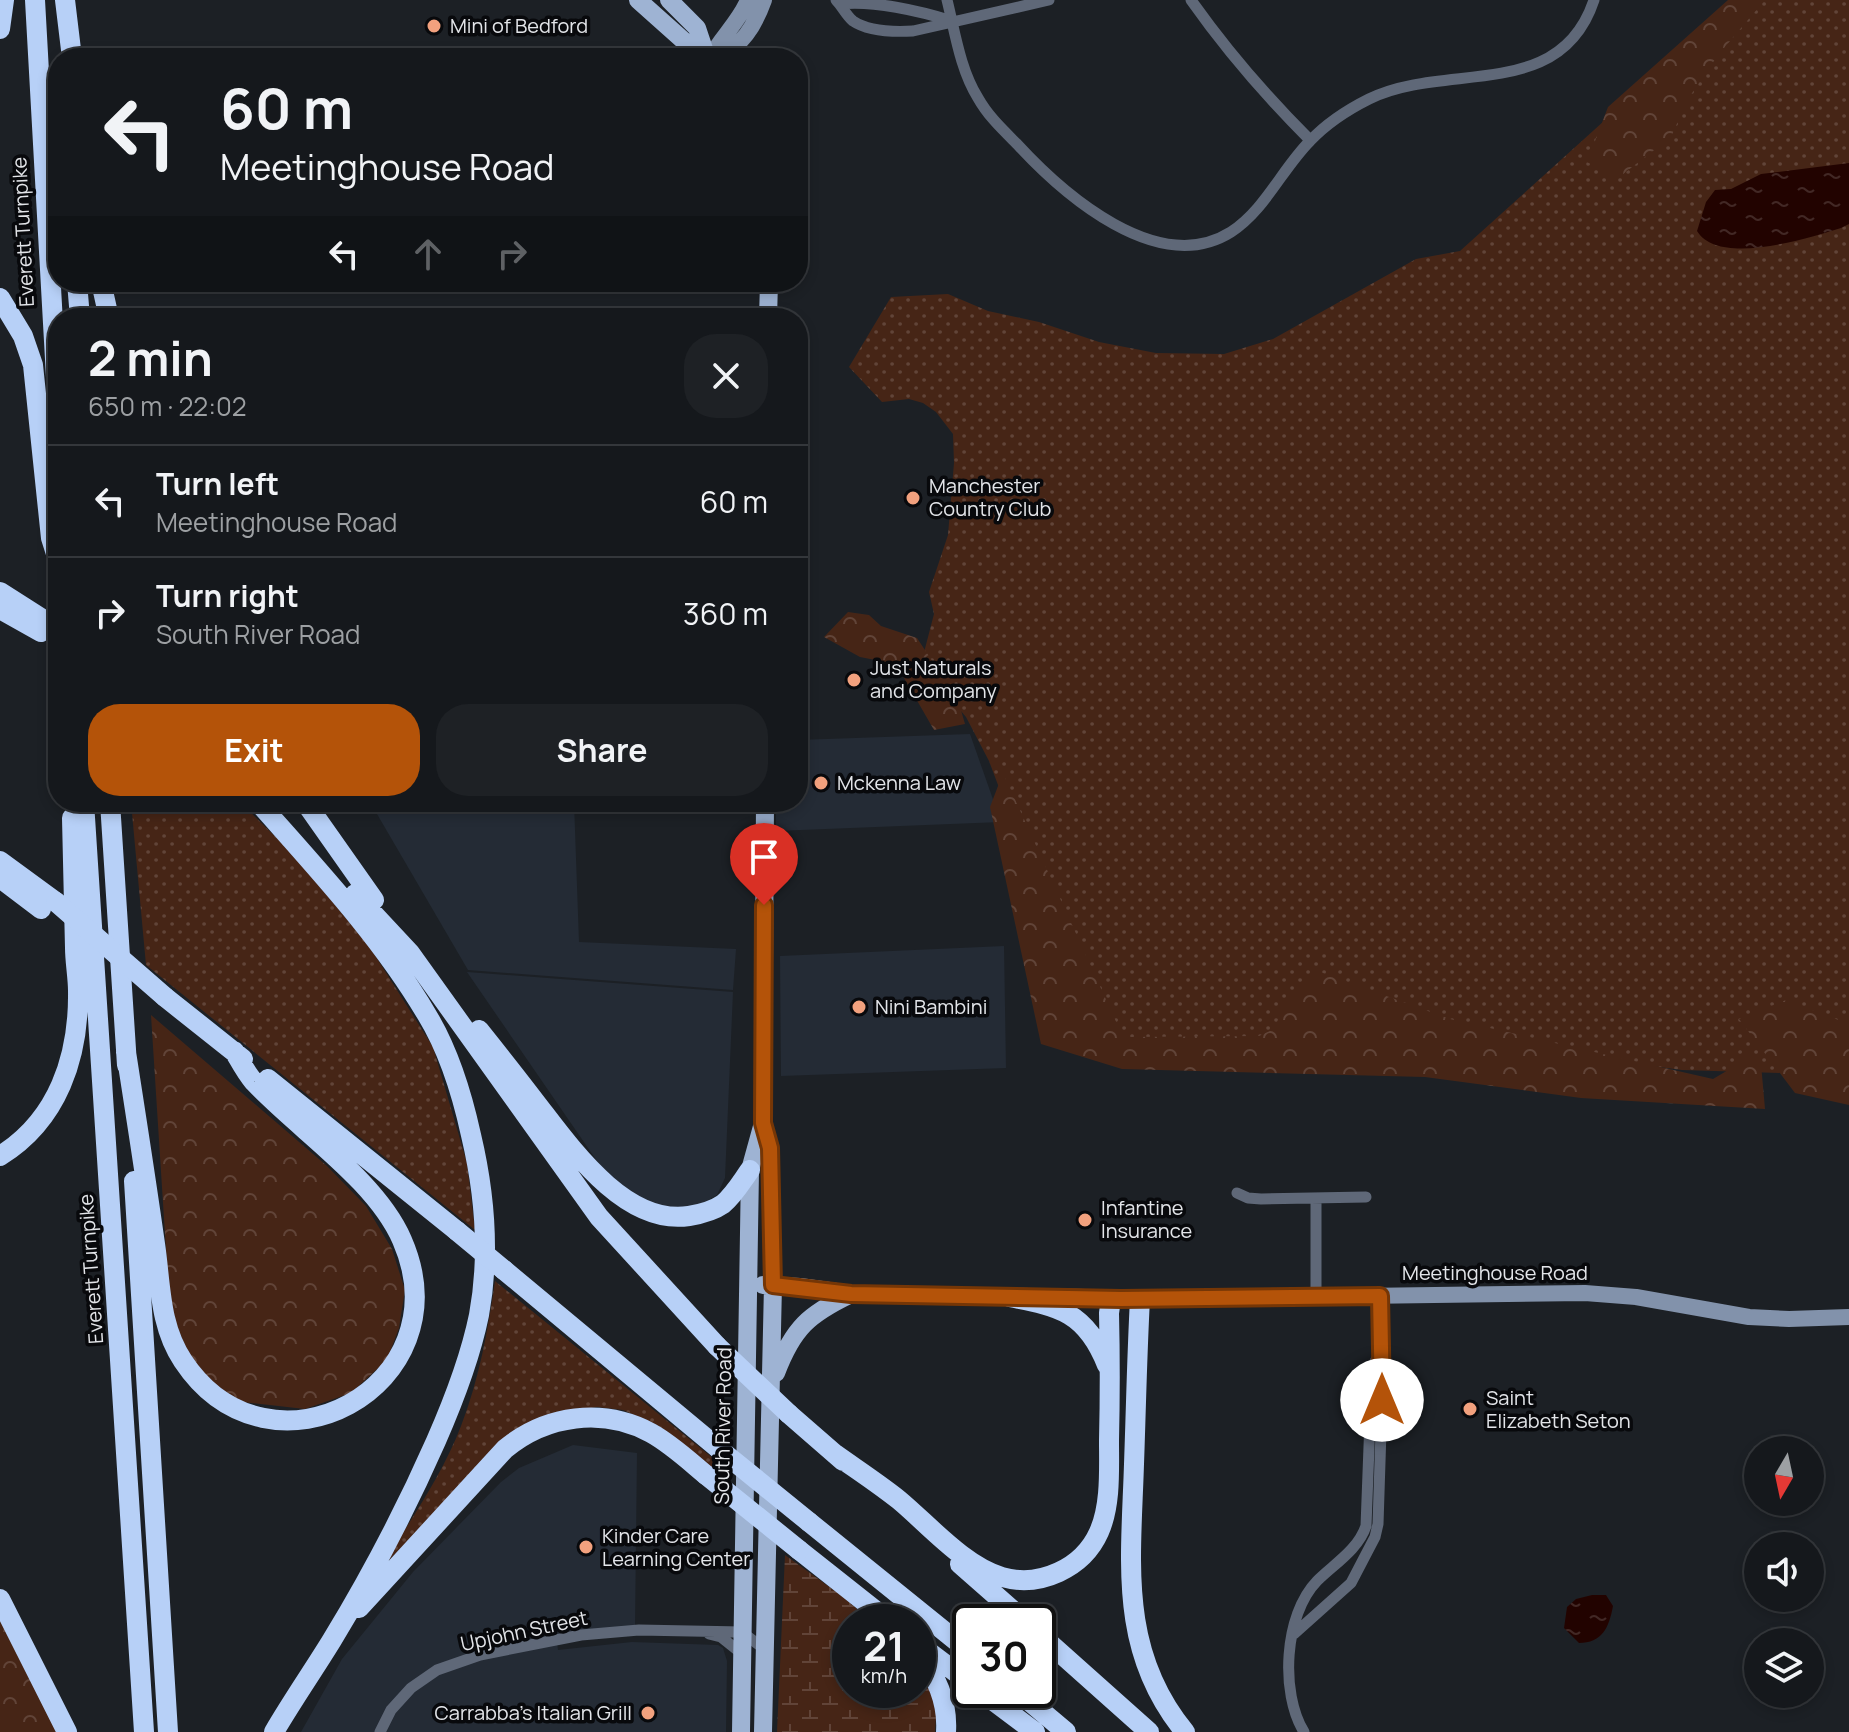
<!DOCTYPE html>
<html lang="en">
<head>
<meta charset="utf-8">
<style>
  :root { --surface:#15181c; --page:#1e2125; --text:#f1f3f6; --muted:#9da0a3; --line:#34373b; --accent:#b45309 }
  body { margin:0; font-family:Manrope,sans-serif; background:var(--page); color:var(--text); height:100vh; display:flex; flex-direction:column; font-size:30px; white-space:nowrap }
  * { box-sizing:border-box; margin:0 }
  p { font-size:26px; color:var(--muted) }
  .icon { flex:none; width:44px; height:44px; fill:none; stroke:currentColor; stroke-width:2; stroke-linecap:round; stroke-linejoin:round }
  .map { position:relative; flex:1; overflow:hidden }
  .drawer { position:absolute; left:48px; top:308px; width:760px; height:504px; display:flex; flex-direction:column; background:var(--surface); border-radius:32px; box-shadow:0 4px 12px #0003,0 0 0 2px var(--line) }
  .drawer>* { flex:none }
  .top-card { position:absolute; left:48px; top:48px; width:760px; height:244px; border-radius:32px; box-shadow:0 4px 12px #0003,0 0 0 2px var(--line); background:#15181c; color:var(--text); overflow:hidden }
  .needle { width:52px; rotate:189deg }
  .buttons { position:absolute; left:1744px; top:1436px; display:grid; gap:16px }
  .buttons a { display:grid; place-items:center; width:80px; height:80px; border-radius:50%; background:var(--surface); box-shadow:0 4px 12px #0003,0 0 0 2px var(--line); font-size:40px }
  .speed { position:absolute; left:832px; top:1604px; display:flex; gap:16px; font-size:40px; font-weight:700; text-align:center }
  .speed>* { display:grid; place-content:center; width:104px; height:104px; border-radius:50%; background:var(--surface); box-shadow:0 4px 12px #0003,0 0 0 2px var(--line); line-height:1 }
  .speed small { font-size:20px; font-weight:400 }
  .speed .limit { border:4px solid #111; border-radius:12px; background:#fff; color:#111 }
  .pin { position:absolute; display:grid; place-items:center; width:68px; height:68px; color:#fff; margin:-82px -34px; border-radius:50% 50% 50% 0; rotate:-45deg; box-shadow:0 0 8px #0007 }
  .pin .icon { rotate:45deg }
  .me { position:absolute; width:88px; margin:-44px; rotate:0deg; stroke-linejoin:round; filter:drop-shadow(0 0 6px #0008) }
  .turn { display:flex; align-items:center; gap:28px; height:168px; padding:0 40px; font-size:36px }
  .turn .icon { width:104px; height:104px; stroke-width:2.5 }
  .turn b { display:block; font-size:56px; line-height:68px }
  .lanes { display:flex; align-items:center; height:76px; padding:0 40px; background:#0003; justify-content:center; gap:40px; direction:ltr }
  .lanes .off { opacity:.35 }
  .round { display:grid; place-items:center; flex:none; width:84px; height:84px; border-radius:32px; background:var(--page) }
  .summary { display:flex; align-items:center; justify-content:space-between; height:136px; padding:0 40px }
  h1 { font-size:48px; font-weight:700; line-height:60px }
  .button { display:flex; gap:16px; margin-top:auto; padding:16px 40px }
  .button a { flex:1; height:92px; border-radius:32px; background:var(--accent); color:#fff; font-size:32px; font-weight:700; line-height:92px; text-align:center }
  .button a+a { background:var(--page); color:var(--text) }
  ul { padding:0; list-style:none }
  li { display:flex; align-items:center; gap:24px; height:112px; padding:0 40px; border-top:2px solid var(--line) }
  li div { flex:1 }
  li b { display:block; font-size:30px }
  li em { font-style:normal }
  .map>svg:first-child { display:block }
  .built { fill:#242b35 }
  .grass { fill:url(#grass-dots) }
  .forest { fill:url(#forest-crowns) }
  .wetland { fill:url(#wetland-marsh) }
  .water { fill:url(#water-ripples) }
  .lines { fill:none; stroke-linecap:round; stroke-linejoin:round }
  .street { stroke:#5f6878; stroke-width:11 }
  .secondary { stroke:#8292ab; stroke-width:16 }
  .primary { stroke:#9eb3d3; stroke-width:18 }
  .highway { stroke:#b7d0f7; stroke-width:20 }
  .highway-bridge { stroke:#b7d0f7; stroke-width:20 }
  .route-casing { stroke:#753606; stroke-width:20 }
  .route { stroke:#b45309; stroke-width:14 }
  .poi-dot { fill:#f2a17e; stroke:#08090c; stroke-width:3 }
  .labels { text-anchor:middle; stroke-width:7; stroke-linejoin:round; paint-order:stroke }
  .poi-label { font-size:20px; fill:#e3e5e9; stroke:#08090c; text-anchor:start }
  .street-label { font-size:20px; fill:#e3e5e9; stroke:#08090c }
</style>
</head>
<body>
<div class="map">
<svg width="1849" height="1732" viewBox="0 0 1849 1732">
  <defs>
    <pattern id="grass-dots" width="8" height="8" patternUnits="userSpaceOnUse" patternTransform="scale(2)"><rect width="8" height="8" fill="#462516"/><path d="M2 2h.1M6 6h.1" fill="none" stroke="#614438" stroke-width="1.8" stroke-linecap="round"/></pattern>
    <pattern id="forest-crowns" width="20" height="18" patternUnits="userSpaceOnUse" patternTransform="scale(2)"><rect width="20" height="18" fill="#462516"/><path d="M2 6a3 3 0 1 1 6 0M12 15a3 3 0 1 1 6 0" fill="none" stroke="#614438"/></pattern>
    <pattern id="wetland-marsh" width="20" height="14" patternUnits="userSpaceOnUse" patternTransform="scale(2)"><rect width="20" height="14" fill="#462516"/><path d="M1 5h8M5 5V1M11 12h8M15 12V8" fill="none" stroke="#614438"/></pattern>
    <pattern id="water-ripples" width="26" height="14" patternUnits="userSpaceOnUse" patternTransform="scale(2)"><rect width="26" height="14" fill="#220300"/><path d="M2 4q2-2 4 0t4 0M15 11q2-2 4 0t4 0" fill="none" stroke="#422825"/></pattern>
  </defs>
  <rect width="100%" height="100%" fill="#1c2025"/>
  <!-- built -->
  <path class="built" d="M 970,734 L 1001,822 L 776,831 L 776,802 L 798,802 L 798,740 Z
    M 370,802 L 574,802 L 579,942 L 736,949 L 733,990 L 468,970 Z
    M 1004,946 L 1006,1068 L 781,1076 L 780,956 Z
    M 467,972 L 733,992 L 725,1178 L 717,1195 L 698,1206 L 670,1211 L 643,1205 L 610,1180 Z
    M 573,1445 L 637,1453 L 635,1627 L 556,1634 L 558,1650 L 632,1642 L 718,1645 L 723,1648 L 727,1661 L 726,1732 L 301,1732 L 342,1659 L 413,1572 L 501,1482 L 519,1468 Z"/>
  <!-- grass -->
  <path class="grass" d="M 1738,0 L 1849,0 L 1849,1075 L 1682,1070 L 1569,1055 L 1095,1042 L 989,761 L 966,717 L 921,664 L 934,614 L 929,592 L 948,535 L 954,463 L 953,434 L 936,412 L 923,403 L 909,399 L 882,402 L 849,367 L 891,297 L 948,294 L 988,311 L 1039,322 L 1099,342 L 1156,353 L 1224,354 L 1273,339 L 1416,259 L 1460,251 Z
    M 131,802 L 240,802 L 297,858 L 371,949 L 433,1047 L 467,1163 L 475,1230 L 146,965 Z
    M 495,1281 L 725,1468 L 723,1477 L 657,1425 L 623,1410 L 597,1407 L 541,1417 L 500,1450 L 378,1571 C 408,1524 441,1478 461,1426 C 479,1380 488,1330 495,1281 Z"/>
  <!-- forest -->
  <path class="forest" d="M 1728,0 L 1765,0 L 1718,55 L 1688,99 L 1671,137 L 1618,178 L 1587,162 L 1608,107 Z
    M 848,612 L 869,615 L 881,626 L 917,638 L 958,700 L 965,724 L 934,730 L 896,664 L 860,657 L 824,637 Z
    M 1003,773 L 1123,1037 L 1259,1036 L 1276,1028 L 1282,1002 L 1320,972 L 1450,1019 L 1713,1079 L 1735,1066 L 1744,1052 L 1761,1064 L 1765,1109 L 1581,1098 L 1425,1077 L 1122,1069 L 1041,1044 L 990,807 Z
    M 1786,1000 L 1849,1024 L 1849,1105 L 1795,1093 L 1739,1019 Z
    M 151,1015 L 327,1166 L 366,1206 L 392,1249 L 405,1290 L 399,1328 L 387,1360 L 351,1393 L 305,1409 L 242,1402 L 202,1377 L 194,1365 L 170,1312 Z
    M 0,1605 L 64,1732 L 0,1732 Z"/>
  <!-- wetland -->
  <path class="wetland" d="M 785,1555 L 842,1596 L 872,1622 L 850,1622 L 850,1690 L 918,1690 L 918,1670 L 937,1701 L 935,1732 L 777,1732 Z"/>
  <!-- water -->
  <path class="water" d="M 1849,163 L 1849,224 L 1841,228 C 1808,238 1719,267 1697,231 L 1706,202 L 1715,190 L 1731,189 L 1761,174 Z
    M 1592,1595 L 1606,1595 L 1613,1606 C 1609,1628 1602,1643 1579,1643 L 1564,1628 L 1567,1607 L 1576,1599 Z"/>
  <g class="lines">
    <!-- street -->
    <path class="street" d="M 836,0 C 842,6 846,15 853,21 C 869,32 895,32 913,31 L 1049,0
      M 947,0 C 955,32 960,69 978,98 C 988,116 1003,130 1017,144 C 1063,194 1158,278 1231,232 C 1265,210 1282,169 1310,141 C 1326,124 1349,109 1369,99 C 1446,61 1560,103 1594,0
      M 1191,0 C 1227,51 1266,96 1310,140
      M 840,4 C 872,0 920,11 952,21
      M 1237,1193 L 1248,1198 L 1261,1199 L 1366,1197
      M 1316,1296 L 1316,1198
      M 709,1634 L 721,1637 L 741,1653
      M 1294,1634 L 1351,1583 L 1375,1537 L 1378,1524 L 1383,1368 L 1380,1353 L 1380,1296
      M 380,1732 L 391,1710 L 411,1688 L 437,1670 L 480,1655 L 581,1635 L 639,1630 L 742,1632 L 764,1649
      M 1304,1732 C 1280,1693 1284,1615 1317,1581 C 1334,1564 1358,1550 1366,1526 L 1372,1367 L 1380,1353"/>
    <!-- secondary -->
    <path class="secondary" d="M 710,58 C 721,37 739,22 748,0
      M 717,58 C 742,47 755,25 764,0
      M 1140,1299 L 1585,1293 L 1636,1297 L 1749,1317 L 1789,1319 L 1849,1317"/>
    <!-- primary -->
    <path class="primary" d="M 638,0 L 703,58
      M 669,0 L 697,28 L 707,58
      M 768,318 L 769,282
      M 763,1123 L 770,1148 L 773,1285 L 763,1732
      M 763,1285 L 800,1287 L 851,1294 L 1140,1299
      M 776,1373 C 793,1328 809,1314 851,1294
      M 741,1732 L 750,1170 L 763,1123 L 765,802"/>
    <!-- highway -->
    <path class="highway" d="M 35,0 L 58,413
      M 65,0 L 72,58
      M 0,29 L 4,0
      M 77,282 L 80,318
      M 101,282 L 109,318
      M 0,298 L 23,336 L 33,365 L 51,538 L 58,560
      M 0,592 L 58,629
      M 0,609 L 41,632
      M 84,802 L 144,1732
      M 110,802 L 127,1065
      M 258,802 C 318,870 381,937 427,1015 C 449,1051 462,1094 471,1135 C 485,1194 490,1255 479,1315 C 470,1359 454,1400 436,1441 C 406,1509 371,1576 332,1640 C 313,1671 292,1701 274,1732
      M 305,802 L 374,900
      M 0,861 L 56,902
      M 0,878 L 41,909
      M 355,894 L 410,953 L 599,1217 L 717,1346
      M 165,997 L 243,1059
      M 479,1030 C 499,1055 518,1079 537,1104 C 571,1148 625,1226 689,1216 C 701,1214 713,1211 723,1204 C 734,1195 742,1181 750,1170
      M 126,1052 C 136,1116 146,1180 155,1244 C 161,1284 159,1325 183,1361 C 270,1492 466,1386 402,1240 C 376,1180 299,1130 254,1082 C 246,1073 240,1061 234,1051
      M 268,1079 L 457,1231
      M 0,1156 C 58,1120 79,1057 78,991 C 78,977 75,962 75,948 C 74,905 73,861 72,818
      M 134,1181 L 168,1732
      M 504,1270 L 719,1449
      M 1009,1297 C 1060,1307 1086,1312 1107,1365
      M 1140,1299 C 1137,1354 1136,1409 1134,1464 C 1131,1562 1118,1651 1185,1732
      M 789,1414 L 843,1461
      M 835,1454 C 856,1469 879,1484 899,1500 C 929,1525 964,1566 1002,1577 C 1040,1588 1083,1568 1099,1532 C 1111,1505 1109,1470 1109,1441 C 1110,1398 1110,1355 1109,1313 L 1111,1299
      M 809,1522 L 970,1652
      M 799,1550 L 890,1622
      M 960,1564 L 1026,1622
      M 0,1599 L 67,1732
      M 359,1608 L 505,1449 C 546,1415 603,1407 651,1433 C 671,1444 688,1460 706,1475
      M 1038,1633 L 1149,1732
      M 921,1646 L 970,1683
      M 918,1652 C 936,1676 948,1701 946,1732
      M 979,1690 L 1035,1732
      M 1016,1690 L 1066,1732"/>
    <!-- highway-bridge -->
    <path class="highway-bridge" d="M 56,902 L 165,997
      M 457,1231 L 504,1270
      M 717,1346 L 789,1414
      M 719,1449 L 809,1522
      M 706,1475 L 799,1550"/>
  </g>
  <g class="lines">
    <defs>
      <path id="route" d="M 764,905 L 763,1123 L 770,1148 L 773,1285 L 851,1294 L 1121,1299 L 1380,1296 L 1382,1400"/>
    </defs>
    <!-- route casing -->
    <use href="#route" class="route-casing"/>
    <!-- route -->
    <use href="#route" class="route"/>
  </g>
  <!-- markers -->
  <g class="poi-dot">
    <circle cx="434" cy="26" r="8"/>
    <circle cx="913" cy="498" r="8"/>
    <circle cx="854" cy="680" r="8"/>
    <circle cx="821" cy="783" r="8"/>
    <circle cx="859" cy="1007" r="8"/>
    <circle cx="1085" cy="1220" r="8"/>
    <circle cx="1470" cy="1409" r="8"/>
    <circle cx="586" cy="1547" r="8"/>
    <circle cx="648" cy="1713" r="8"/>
  </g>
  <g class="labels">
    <!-- poi labels -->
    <g class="poi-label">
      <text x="450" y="33">Mini of Bedford</text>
      <text x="929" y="493">Manchester<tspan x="929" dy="23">Country Club</tspan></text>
      <text x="870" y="675">Just Naturals<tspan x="870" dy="23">and Company</tspan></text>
      <text x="837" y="790">Mckenna Law</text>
      <text x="875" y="1014">Nini Bambini</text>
      <text x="1101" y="1215">Infantine<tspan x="1101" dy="23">Insurance</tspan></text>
      <text x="1486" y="1405">Saint<tspan x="1486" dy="23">Elizabeth Seton</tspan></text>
      <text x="602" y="1543">Kinder Care<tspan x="602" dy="23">Learning Center</tspan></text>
      <text x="632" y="1720" text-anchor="end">Carrabba's Italian Grill</text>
    </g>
    <!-- street labels -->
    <g class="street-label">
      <text transform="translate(23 232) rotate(-93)" y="7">Everett Turnpike</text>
      <text transform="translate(91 1269) rotate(-94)" y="7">Everett Turnpike</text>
      <text x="1495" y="1280">Meetinghouse Road</text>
      <text transform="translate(723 1426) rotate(-89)" y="7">South River Road</text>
      <text transform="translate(524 1631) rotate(-12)" y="7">Upjohn Street</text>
    </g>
  </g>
</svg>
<div class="buttons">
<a><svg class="needle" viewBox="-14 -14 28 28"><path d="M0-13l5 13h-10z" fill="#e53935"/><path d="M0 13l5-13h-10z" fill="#9da0a3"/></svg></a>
<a><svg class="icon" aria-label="sound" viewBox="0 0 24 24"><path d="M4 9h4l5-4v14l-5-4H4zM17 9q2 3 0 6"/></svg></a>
<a><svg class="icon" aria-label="layers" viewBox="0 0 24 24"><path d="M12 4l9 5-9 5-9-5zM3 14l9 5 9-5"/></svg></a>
</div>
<div class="speed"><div>21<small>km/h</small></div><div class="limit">30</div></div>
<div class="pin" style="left:764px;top:905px;background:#d93025"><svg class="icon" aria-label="arrive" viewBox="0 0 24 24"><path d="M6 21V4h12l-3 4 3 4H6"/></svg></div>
<svg class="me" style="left:1382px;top:1400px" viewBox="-20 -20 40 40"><circle r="19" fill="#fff"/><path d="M0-13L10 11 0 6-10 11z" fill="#b45309"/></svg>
<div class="top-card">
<div class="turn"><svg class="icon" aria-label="left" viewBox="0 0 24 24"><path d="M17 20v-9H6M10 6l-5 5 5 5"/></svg><div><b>60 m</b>Meetinghouse Road</div></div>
<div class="lanes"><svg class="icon" aria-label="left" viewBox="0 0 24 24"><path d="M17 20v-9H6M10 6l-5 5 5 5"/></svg><svg class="icon off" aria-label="ahead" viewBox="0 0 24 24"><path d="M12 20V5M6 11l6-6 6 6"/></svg><svg class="icon off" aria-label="right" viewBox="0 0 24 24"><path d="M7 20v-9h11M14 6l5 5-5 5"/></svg></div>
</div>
<section class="drawer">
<div class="summary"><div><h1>2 min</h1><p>650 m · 22:02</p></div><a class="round"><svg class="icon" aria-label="close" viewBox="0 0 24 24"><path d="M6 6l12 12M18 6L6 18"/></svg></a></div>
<ul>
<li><svg class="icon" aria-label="left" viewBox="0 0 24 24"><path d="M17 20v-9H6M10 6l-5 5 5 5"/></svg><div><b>Turn left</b><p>Meetinghouse Road</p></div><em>60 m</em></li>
<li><svg class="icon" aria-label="right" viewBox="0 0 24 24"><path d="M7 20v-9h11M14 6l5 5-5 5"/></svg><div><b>Turn right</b><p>South River Road</p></div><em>360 m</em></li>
</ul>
<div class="button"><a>Exit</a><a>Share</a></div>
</section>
</div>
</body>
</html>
